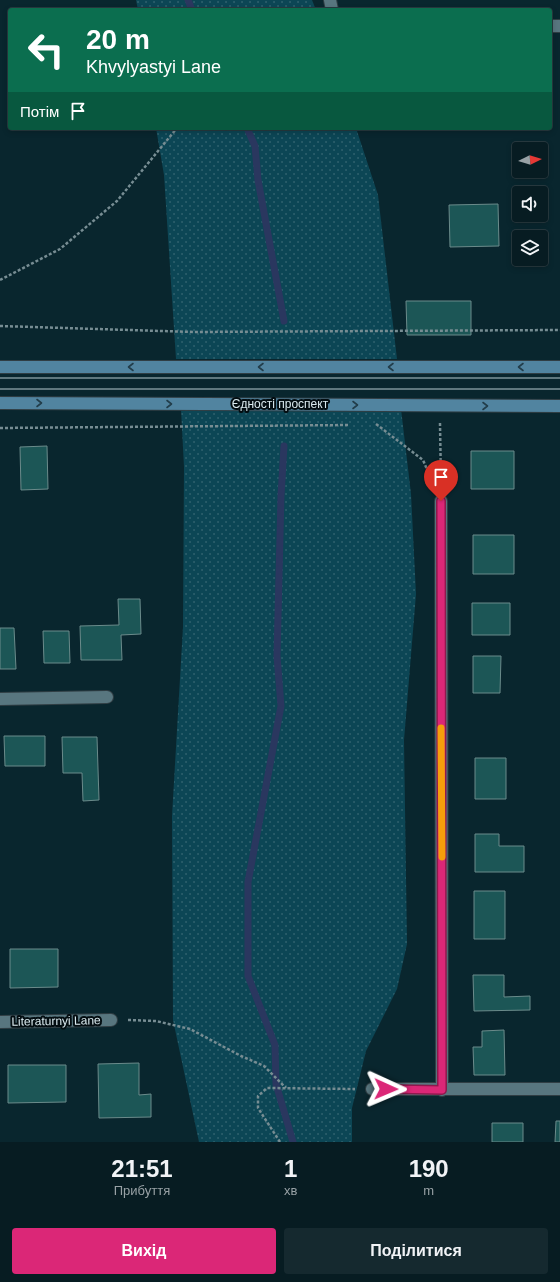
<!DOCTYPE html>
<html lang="uk">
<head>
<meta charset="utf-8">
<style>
  :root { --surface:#071c22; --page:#15292f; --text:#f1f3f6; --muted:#98a1a5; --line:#283a40; --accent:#db2777 }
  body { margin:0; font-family:Arial,sans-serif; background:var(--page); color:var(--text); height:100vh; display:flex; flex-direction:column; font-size:15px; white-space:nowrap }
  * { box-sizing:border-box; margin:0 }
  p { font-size:13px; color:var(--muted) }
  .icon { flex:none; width:22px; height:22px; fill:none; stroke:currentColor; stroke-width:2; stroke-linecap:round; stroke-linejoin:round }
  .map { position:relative; height:1142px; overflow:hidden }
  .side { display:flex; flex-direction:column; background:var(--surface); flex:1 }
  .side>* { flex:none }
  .banner { position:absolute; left:8px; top:8px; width:544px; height:122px; border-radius:4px; box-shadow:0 2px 6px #0003,0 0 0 1px var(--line); background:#0b6e4f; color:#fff; overflow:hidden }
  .needle { width:26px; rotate:85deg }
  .tools { position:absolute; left:512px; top:142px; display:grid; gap:8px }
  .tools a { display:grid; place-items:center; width:36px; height:36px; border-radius:4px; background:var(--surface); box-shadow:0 2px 6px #0003,0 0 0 1px var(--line); font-size:20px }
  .pin { position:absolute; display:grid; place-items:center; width:34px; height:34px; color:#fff; margin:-41px -17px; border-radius:50% 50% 50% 0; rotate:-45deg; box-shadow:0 0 4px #0007 }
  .pin .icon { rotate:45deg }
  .me { position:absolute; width:44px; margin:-22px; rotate:91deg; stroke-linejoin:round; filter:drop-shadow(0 0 3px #0008) }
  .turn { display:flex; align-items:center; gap:14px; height:84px; padding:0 12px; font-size:18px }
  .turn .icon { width:52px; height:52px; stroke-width:2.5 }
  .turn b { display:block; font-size:28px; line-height:34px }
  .then { display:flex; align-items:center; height:38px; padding:0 12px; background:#0003; gap:8px; font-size:15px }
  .eta { display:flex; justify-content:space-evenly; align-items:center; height:68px; text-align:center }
  .eta b { font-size:24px; font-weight:800; line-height:28px }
  .cta { display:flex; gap:8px; margin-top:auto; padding:8px 12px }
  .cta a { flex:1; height:46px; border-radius:4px; background:var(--accent); color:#fff; font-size:16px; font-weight:800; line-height:46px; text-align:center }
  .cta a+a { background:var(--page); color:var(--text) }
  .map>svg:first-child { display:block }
  .grass { fill:url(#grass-dots) }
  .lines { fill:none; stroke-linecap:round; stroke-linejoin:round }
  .stream { stroke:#2a375f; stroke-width:7 }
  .building { fill:#1c5656; stroke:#6b8b8b }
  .street-casing { stroke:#303e44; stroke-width:14 }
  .secondary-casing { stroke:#303e44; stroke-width:14 }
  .path { stroke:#778d93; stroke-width:2.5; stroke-dasharray:3 2; stroke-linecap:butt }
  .street { stroke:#58767f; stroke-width:12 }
  .secondary { stroke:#5184a0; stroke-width:12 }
  .tram { stroke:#b7cacf; stroke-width:1 }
  .oneway { stroke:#223d4a }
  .route-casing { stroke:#8e194d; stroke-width:10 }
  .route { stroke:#db2777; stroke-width:7 }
  .slow { stroke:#f59e0b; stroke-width:7 }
  .labels { text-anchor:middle; stroke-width:4; stroke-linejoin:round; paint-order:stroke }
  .street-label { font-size:12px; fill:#daeaef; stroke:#030d11 }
</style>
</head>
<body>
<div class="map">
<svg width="560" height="1142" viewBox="0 0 560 1142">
  <defs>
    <pattern id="grass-dots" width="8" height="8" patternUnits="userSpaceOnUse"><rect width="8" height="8" fill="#0c4655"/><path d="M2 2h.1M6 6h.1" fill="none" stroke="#2f616e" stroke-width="1.8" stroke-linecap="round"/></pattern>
  </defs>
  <rect width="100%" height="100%" fill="#09262e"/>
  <!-- grass -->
  <path class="grass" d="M 136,0 L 312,0 L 316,10 L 138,10 Z
    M 156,128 L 356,128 L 378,195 L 397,359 L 176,359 L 164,175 Z
    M 181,409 L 401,409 L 411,494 L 416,594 L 404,740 L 407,944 L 397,989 L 366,1051 L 352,1108 L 352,1142 L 199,1142 L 173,1020 L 172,816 L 183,627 L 184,467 Z"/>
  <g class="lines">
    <!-- stream -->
    <path class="stream" d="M 188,0 L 192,10
      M 247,128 L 255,146 L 258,180 L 284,321
      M 284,446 L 281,496 L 277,656 L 281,706 L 248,882 L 248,976 L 275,1045 L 276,1084 L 293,1142"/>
  </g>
  <!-- building -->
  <path class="building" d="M 498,204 L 499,246 L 450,247 L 449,205 Z
    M 406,301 L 471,301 L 471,335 L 407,335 Z
    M 47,446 L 48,489 L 21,490 L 20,447 Z
    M 471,451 L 514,451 L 514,489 L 471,489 Z
    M 473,535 L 514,535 L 514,574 L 473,574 Z
    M 118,599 L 140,599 L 141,634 L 121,635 L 122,660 L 81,660 L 80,626 L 119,625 Z
    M 472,603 L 510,603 L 510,635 L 472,635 Z
    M 0,628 L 14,628 L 16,669 L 0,669 Z
    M 43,631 L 69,631 L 70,663 L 44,663 Z
    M 473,656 L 501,656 L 500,693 L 473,693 Z
    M 4,736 L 45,736 L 45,766 L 5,766 Z
    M 62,737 L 97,737 L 99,800 L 83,801 L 82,773 L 63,773 Z
    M 475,758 L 506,758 L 506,799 L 475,799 Z
    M 475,834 L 499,834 L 499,846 L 524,846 L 524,872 L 475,872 Z
    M 474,891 L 505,891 L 505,939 L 474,939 Z
    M 10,949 L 58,949 L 58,987 L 10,988 Z
    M 473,975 L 504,975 L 504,997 L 530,996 L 530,1010 L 474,1011 Z
    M 504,1030 L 505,1075 L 474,1075 L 473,1047 L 482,1047 L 482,1031 Z
    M 139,1063 L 139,1095 L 151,1094 L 151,1117 L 99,1118 L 98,1064 Z
    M 8,1065 L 66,1065 L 66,1102 L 8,1103 Z
    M 556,1121 L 560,1121 L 560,1142 L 555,1142 Z
    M 492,1123 L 523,1123 L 523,1142 L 492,1142 Z"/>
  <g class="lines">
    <defs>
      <path id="street" d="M 330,0 L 332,10
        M 550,26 L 560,26
        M 441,501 L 442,1090
        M 0,699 L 107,697
        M 0,1022 L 111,1020
        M 372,1089 L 560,1089"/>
      <path id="secondary" d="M 0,367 L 560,367
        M 0,403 L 560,406"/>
    </defs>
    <!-- street casing -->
    <use href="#street" class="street-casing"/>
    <!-- secondary casing -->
    <use href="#secondary" class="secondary-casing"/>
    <!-- path -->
    <path class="path" d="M 0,280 L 60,249 L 117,201 L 177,128
      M 0,326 L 194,332 L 560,330
      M 440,423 L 441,484
      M 376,424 L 423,460 L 434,486
      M 0,428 L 350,425
      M 128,1020 L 156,1021 L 190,1029 L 241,1056 L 264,1066 L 286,1088
      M 280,1142 L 258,1108 L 258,1096 L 267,1088 L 355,1089"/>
    <!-- street -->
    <use href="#street" class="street"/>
    <!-- secondary -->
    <use href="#secondary" class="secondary"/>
    <!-- tram -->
    <path class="tram" d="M 0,378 L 560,378
      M 0,389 L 560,389"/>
  </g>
  <!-- one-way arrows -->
  <defs><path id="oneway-chevron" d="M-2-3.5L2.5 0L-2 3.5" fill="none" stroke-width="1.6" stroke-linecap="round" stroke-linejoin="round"/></defs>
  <g class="oneway">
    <use href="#oneway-chevron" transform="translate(131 367) rotate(-180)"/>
    <use href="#oneway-chevron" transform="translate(261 367) rotate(-180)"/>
    <use href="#oneway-chevron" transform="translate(391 367) rotate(-180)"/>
    <use href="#oneway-chevron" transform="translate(521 367) rotate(-180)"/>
    <use href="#oneway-chevron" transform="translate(39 403)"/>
    <use href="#oneway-chevron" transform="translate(169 404)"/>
    <use href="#oneway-chevron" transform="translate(355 405)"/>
    <use href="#oneway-chevron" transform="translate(485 406)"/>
  </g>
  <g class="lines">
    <defs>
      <path id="route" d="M 386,1089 L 442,1090 L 441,501"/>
    </defs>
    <!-- route casing -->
    <use href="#route" class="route-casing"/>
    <!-- route -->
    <use href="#route" class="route"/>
    <!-- slow -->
    <path class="slow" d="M 441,728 L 442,857"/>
  </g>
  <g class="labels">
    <!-- street labels -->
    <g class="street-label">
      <text x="280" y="408">Єдності проспект</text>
      <text transform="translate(56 1021) rotate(-1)" y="4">Literaturnyi Lane</text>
    </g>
  </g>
</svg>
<div class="tools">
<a><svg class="needle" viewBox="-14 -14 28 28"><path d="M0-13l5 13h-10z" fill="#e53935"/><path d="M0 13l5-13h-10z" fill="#98a1a5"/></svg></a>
<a><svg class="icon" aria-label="sound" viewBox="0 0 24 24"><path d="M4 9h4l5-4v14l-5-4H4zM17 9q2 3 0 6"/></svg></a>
<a><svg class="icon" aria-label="layers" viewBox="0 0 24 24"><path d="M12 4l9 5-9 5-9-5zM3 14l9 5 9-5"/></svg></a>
</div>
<div class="pin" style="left:441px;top:501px;background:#d93025"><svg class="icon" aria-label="arrive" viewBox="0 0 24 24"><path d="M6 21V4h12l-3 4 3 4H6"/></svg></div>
<svg class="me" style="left:386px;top:1089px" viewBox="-20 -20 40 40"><path d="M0-17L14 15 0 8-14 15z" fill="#db2777" stroke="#fff" stroke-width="4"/></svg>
<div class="banner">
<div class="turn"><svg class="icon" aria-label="left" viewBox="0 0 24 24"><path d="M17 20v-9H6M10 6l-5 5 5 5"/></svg><div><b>20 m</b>Khvylyastyi Lane</div></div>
<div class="then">Потім<svg class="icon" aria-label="arrive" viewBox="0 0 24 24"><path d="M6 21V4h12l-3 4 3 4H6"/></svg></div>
</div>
</div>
<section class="side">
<div class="eta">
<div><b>21:51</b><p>Прибуття</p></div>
<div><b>1</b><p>хв</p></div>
<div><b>190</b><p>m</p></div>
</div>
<div class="cta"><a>Вихід</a><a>Поділитися</a></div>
</section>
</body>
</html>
